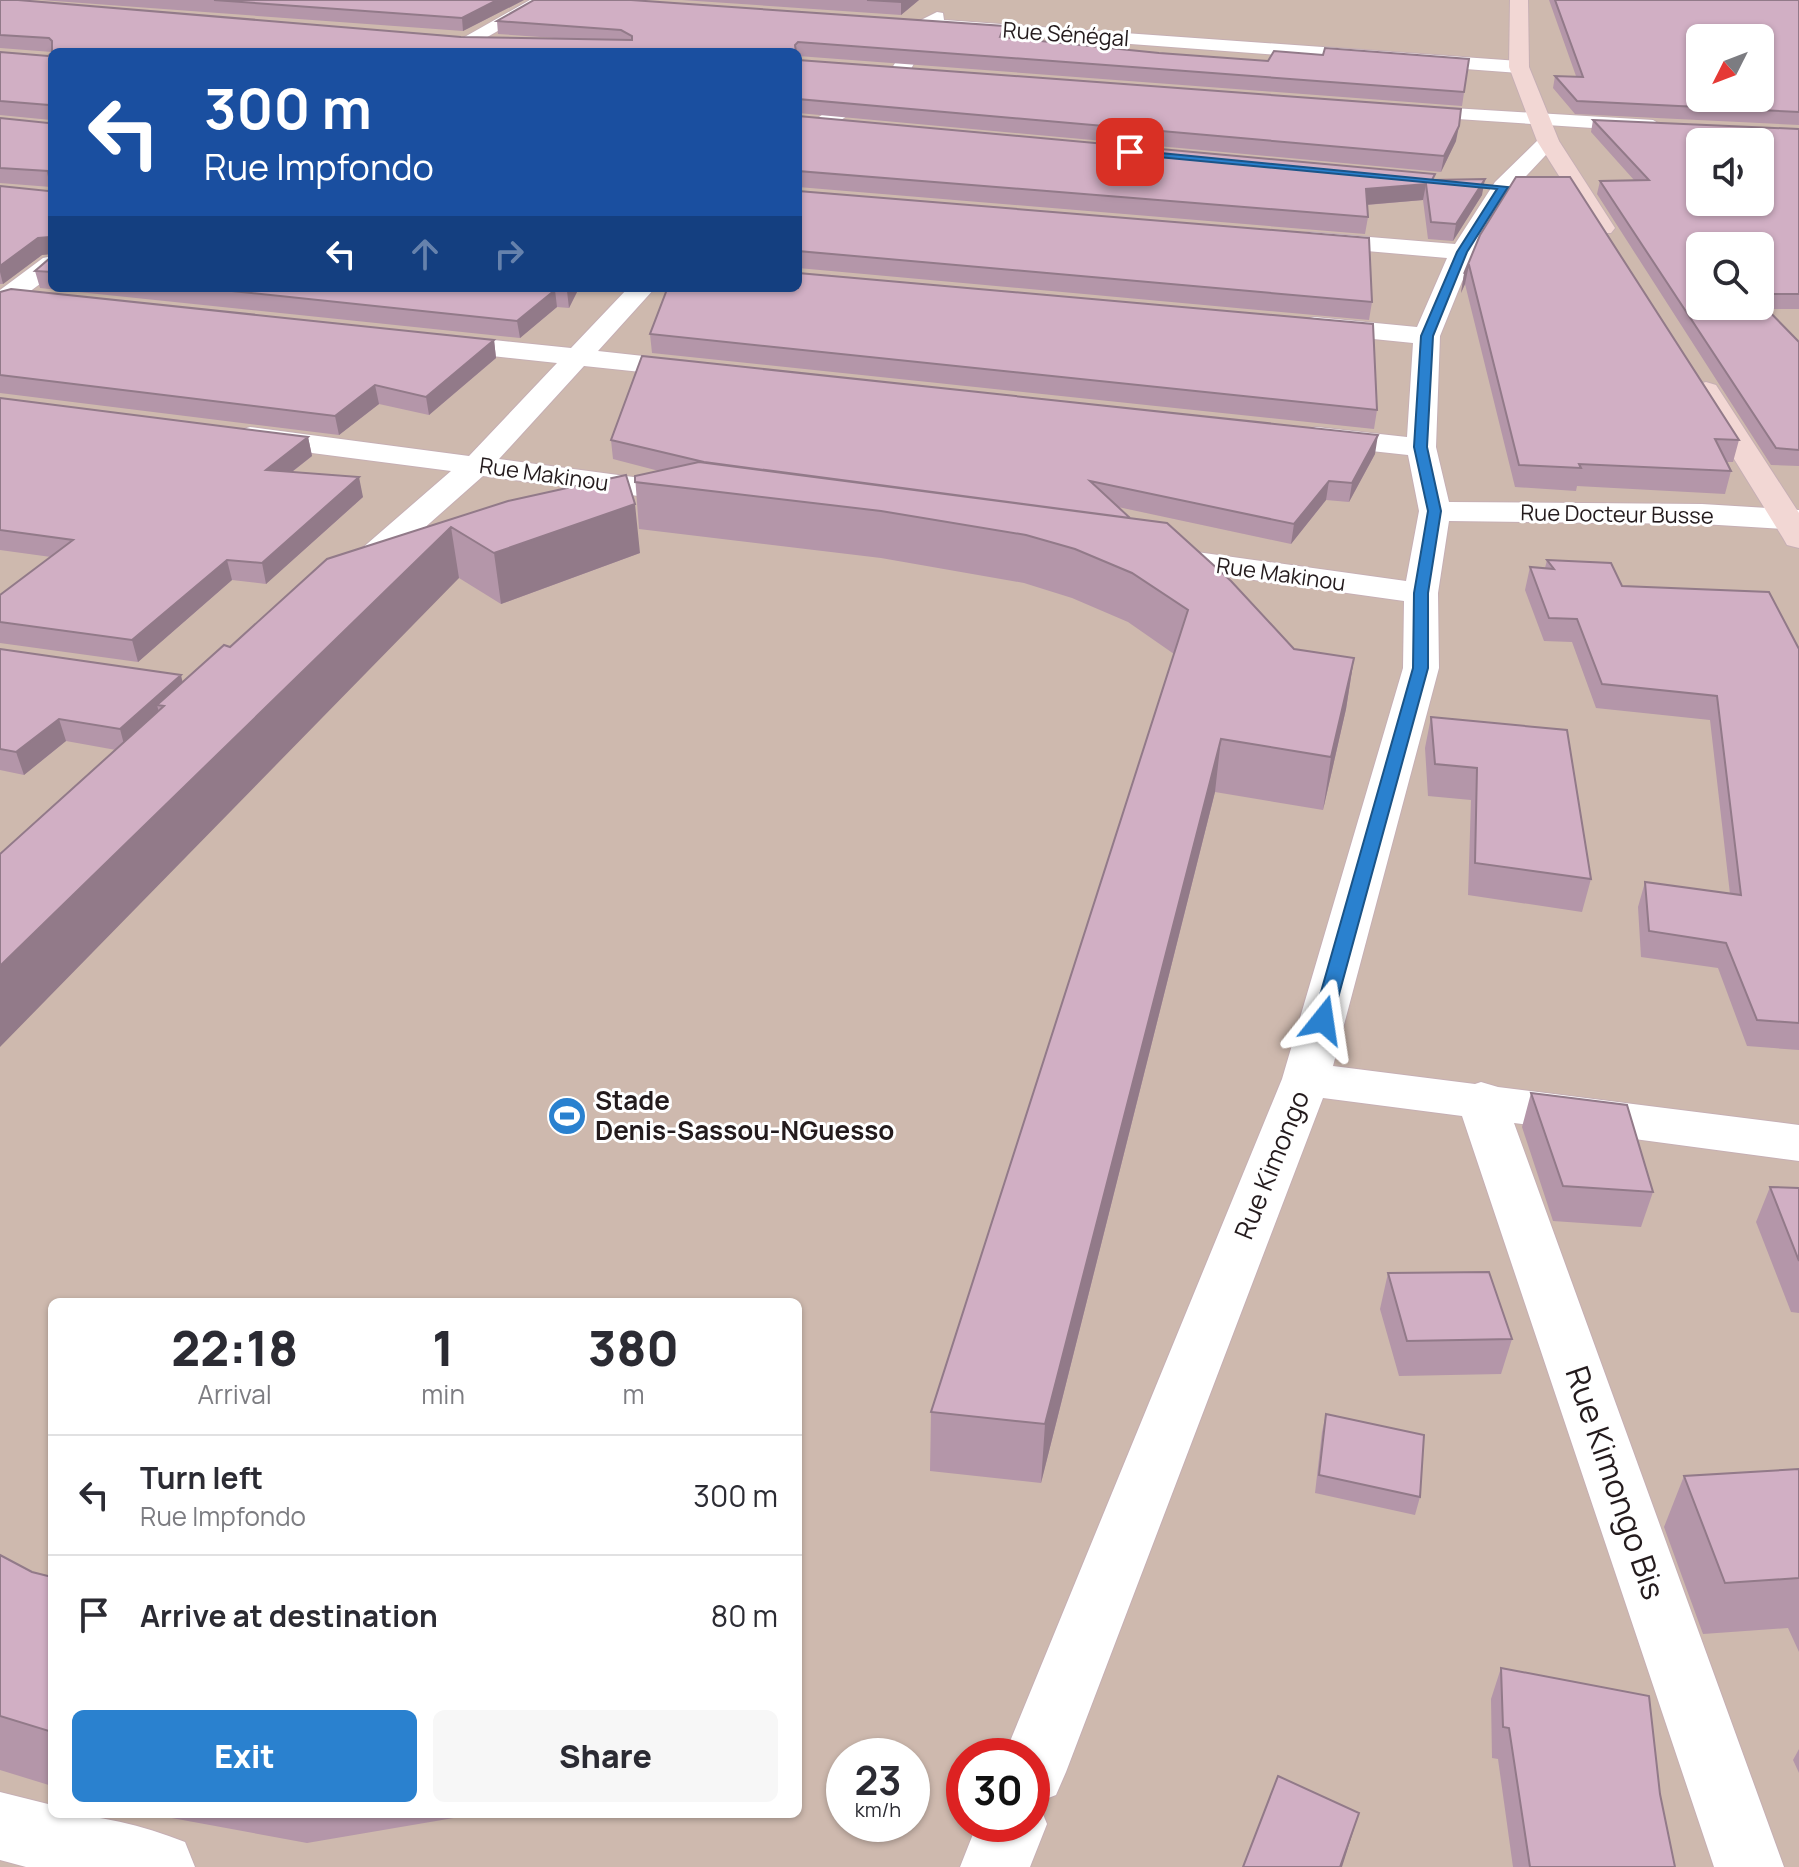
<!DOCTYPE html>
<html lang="en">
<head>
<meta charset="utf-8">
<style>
  :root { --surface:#fff; --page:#f7f7f7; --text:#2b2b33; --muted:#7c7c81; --line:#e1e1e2; --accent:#2a81cf }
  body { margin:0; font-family:Manrope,sans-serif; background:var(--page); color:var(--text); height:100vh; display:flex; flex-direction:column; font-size:30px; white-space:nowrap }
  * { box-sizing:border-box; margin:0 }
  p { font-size:26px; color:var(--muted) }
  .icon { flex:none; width:44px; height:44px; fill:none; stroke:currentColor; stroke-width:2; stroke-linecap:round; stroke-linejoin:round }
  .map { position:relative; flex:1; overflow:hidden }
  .details { position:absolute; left:48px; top:1298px; width:754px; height:520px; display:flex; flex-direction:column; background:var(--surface); border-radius:12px; box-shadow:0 2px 6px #0004 }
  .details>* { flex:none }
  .hud { position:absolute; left:48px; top:48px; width:754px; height:244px; border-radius:12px; box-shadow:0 2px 6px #0004; background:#1a4fa0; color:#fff; overflow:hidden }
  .needle { width:52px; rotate:228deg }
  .controls { position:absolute; left:1686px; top:24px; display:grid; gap:16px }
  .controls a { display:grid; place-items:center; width:88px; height:88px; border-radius:12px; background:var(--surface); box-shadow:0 2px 6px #0004; font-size:40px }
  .speed { position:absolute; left:826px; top:1738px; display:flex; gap:16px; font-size:40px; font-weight:700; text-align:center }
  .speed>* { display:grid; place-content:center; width:104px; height:104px; border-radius:50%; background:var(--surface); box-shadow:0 2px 6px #0004; line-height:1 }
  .speed small { font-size:20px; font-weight:400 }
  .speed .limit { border:12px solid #d22; background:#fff; color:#111 }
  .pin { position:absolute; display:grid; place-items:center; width:68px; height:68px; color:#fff; margin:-34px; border-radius:16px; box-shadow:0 4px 12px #0006 }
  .me { position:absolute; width:88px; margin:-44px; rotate:15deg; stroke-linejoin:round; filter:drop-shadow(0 0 6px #0008) }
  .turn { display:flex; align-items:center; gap:28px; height:168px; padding:0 24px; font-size:36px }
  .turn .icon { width:104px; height:104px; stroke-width:2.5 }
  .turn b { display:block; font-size:56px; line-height:68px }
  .lanes { display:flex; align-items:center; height:76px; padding:0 24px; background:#0003; justify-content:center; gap:40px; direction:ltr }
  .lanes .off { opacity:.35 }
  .eta { display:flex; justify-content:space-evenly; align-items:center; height:136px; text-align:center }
  .eta b { font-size:48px; font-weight:800; line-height:56px }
  .action { display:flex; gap:16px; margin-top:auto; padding:16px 24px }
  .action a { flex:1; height:92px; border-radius:12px; background:var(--accent); color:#fff; font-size:32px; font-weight:800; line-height:92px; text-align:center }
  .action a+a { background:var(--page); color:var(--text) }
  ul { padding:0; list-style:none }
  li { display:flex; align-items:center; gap:24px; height:120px; padding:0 24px; border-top:2px solid var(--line) }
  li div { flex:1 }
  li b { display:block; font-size:30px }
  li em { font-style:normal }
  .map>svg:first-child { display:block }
  .green { fill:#ceb9ae; fill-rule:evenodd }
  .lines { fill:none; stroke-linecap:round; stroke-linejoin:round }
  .minor-casing { stroke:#c6afb4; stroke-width:2 }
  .secondary-casing { stroke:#c6afb4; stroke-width:2 }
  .minor { fill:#fff; fill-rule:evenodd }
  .secondary { fill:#f2d7d4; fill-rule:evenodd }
  .wall { fill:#b496a9; fill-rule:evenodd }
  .shaded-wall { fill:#927a89 }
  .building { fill:#d1afc4; stroke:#927a89; stroke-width:2; fill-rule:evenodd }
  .route { fill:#2a81cf; stroke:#1b5487; stroke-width:2 }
  .labels { text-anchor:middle; stroke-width:6; stroke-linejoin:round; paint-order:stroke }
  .far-street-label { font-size:22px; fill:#241b1d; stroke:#fff }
  .poi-label { font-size:26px; font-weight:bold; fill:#241b1d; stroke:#fff; text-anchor:start }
  .street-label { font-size:26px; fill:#241b1d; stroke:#fff }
  .near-street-label { font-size:32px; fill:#241b1d; stroke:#fff }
</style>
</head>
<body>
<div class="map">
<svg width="1799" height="1867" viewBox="0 0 1799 1867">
  <rect width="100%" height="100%" fill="#f5dde2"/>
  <!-- green -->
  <path class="green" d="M 0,0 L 1799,0 L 1799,1867 L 0,1867 ZM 1700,38 L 1760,38 L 1760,98 L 1700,98 ZM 52,52 L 798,52 L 798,288 L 52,288 ZM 1700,142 L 1760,142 L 1760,202 L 1700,202 ZM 1700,246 L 1760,246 L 1760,306 L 1700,306 ZM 52,1302 L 798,1302 L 798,1814 L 52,1814 ZM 844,1756 L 912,1756 L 912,1824 L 844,1824 ZM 964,1756 L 1032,1756 L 1032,1824 L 964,1824 Z"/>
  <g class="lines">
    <defs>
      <path id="minor" d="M 530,0 L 552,0 L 461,52 L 438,52 Z
        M 937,12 L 943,13 L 944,20 L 1519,61 L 1529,67 L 1519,73 L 943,30 L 935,26 L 907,76 L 805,144 L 798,146 L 798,131 L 892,68 L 921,20 Z
        M 1403,105 L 1653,120 L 1663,126 L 1653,132 L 1396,115 L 1393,111 L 1396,107 Z
        M 1548,135 L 1559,141 L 1512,191 L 1474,252 L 1440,336 L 1436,447 L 1449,502 L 1702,504 L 1799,510 L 1799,530 L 1702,524 L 1449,521 L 1438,593 L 1439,668 L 1333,1066 L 1475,1084 L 1481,1082 L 1498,1087 L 1799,1125 L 1799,1161 L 1514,1123 L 1784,1867 L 1714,1867 L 1462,1116 L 1323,1098 L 1066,1772 L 1056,1795 L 1038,1802 L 1047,1824 L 1030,1867 L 960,1867 L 977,1824 L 1032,1824 L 1032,1756 L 1004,1756 L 1282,1079 L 1403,668 L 1404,601 L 1154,566 L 1142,563 L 1137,556 L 1142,549 L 1154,546 L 1406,581 L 1419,511 L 1408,455 L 1316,445 L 1306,442 L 1301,436 L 1306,430 L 1316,427 L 1407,437 L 1413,343 L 1314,333 L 1305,331 L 1301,325 L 1305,319 L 1314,317 L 1417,327 L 1447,258 L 1309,246 L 1301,244 L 1297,239 L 1301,234 L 1309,232 L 1455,244 L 1495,182 L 1541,137 Z
        M 52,256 L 52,275 L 9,307 L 0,310 L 0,290 L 43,258 Z
        M 628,288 L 655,288 L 598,351 L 698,362 L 708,364 L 712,370 L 708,376 L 698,378 L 584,366 L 499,459 L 693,485 L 704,487 L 709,494 L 704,501 L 693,503 L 483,476 L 361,584 L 349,587 L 337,584 L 332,577 L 337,570 L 451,471 L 250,445 L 240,442 L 235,436 L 240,430 L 250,427 L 469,456 L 557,363 L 437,350 L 427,348 L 424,342 L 427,336 L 437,334 L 571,348 Z
        M 0,1792 L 52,1805 L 52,1814 C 98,1814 142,1825 185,1842 L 195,1867 L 26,1867 L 0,1860 Z"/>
      <path id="secondary" d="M 1510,0 L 1528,0 L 1529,67 L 1559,141 L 1615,228 L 1611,233 L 1595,233 L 1537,141 L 1509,67 Z
        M 1706,382 L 1716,385 L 1799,513 L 1799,548 L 1787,545 L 1783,538 L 1692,391 L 1696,385 Z"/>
    </defs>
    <!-- minor casing -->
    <use href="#minor" class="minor-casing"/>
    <!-- secondary casing -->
    <use href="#secondary" class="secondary-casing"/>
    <!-- minor -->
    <use href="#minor" class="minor"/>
    <!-- secondary -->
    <use href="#secondary" class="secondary"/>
  </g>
  <!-- wall -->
  <path class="wall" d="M 0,0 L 461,37 L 569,39 L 498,34 L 497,21 L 1004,26 L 1003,37 L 1159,53 L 1268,61 L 1323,55 L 1469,59 L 1462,106 L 798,56 L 52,52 L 52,288 L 579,288 L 569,308 L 557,307 L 520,338 L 40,288 L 35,271 L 50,258 L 50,254 L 42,255 L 3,284 L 0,284 L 0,186 L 48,191 L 51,188 L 51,187 L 0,183 L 0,118 L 48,123 L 51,120 L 0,115 L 0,52 L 48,56 L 52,52 L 0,48 Z
    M 41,0 L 524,0 L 463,31 Z
    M 682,0 L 919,0 L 901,15 Z
    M 1549,0 L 1799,0 L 1799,125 L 1575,114 L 1553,88 L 1555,76 L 1576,76 Z
    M 798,60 L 1456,141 L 1441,172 L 798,113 Z
    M 798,116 L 1434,180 L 1482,195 L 1453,241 L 1428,239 L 1423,200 L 1367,205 L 1368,217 L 1365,234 L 798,187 Z
    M 1593,120 L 1799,129 L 1799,309 L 1766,309 L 1799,342 L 1799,466 L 1771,465 L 1597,194 L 1600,181 L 1634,180 L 1591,132 ZM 1760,246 L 1760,306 L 1700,306 Z
    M 798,191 L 1372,302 L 1369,320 L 798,268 Z
    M 1480,235 L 1739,440 L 1733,462 L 1726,462 L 1731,471 L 1725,494 L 1577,486 L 1576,491 L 1515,487 L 1465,284 L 1461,293 L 1464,274 Z
    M 0,292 L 494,340 L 496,358 L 429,415 L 379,404 L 339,435 L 0,393 Z
    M 650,334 L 1377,410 L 1374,429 L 652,353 Z
    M 0,398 L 308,437 L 312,456 L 292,472 L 363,497 L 266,584 L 232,580 L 138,662 L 0,643 L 0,595 L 51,557 L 0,550 Z
    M 611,440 L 1375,454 L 1349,502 L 1326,500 L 1291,544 L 1118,507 L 1130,518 L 1294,649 L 1354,658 L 1346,709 L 1323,810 L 1215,792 L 1041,1483 L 930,1471 L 931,1412 L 1174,654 L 1128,622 L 1072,598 L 1024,583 L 881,558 L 639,529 L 635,476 L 659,471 L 613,459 Z
    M 508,501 L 640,553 L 501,604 L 459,578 L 116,750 L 66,741 L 24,775 L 0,770 L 0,649 L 182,682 L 230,647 L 327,559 Z
    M 1547,560 L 1799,649 L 1799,1050 L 1747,1046 L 1718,968 L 1641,957 L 1638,907 L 1645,882 L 1730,894 L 1710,720 L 1596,708 L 1572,642 L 1544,641 L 1525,590 L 1530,567 L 1545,568 Z
    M 1431,717 L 1591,879 L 1582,912 L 1468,895 L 1471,800 L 1428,796 L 1425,748 Z
    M 1531,1093 L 1653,1192 L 1641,1227 L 1553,1221 L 1522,1127 Z
    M 1770,1187 L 1799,1188 L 1799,1313 L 1791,1312 L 1756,1222 Z
    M 1388,1273 L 1512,1339 L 1501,1374 L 1399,1376 L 1380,1309 Z
    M 1326,1414 L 1420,1497 L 1415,1515 L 1315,1493 L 1322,1432 Z
    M 1799,1469 L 1799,1652 L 1788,1628 L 1703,1634 L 1664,1527 L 1684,1476 Z
    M 0,1555 L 32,1572 L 52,1577 L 52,1786 L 0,1770 Z
    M 1501,1668 L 1660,1794 L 1675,1867 L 1513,1867 L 1498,1759 L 1492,1758 L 1491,1699 Z
    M 1799,1749 L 1799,1773 L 1793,1760 Z
    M 150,1814 L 477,1814 L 307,1843 Z"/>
  <!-- shaded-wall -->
  <path class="shaded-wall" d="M 497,0 L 524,0 L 463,31 L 462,18 Z
    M 904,0 L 919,0 L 901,15 L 901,2 Z
    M 1459,126 L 1456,141 L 1441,172 L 1444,156 Z
    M 1485,179 L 1482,195 L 1453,241 L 1456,224 Z
    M 1426,184 L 1423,200 L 1364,205 L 1366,189 Z
    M 49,237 L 52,254 L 42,255 L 3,284 L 0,272 L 0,266 L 38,238 Z
    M 1469,265 L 1465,284 L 1461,293 L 1464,274 Z
    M 568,288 L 579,288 L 569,308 L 567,291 Z
    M 555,290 L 557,307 L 520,338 L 517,321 Z
    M 494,340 L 496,358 L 429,415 L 426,397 Z
    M 375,385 L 379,404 L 339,435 L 335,416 Z
    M 1378,435 L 1375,454 L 1349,502 L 1352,483 Z
    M 308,437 L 312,456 L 270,489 L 266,470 Z
    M 359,477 L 363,497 L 266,584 L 262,563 Z
    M 1329,481 L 1326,500 L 1291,544 L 1294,524 Z
    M 635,504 L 640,553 L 501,604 L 494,553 Z
    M 451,527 L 459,578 L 0,1047 L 0,966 Z
    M 227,560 L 232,580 L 138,662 L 132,640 Z
    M 1354,658 L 1346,709 L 1323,810 L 1331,757 Z
    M 181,675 L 186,697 L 157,705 L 161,720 L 126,752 L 120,729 Z
    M 59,719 L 66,741 L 24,775 L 16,752 Z
    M 1221,739 L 1215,792 L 1041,1483 L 1045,1424 Z
    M 798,1635 L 802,1699 L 798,1701 Z
    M 1359,1813 L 1342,1867 L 1340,1867 Z
    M 463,1814 L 477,1814 L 464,1817 Z"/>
  <!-- building -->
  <path class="building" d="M 0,0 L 18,0 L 461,37 L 632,40 L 632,36 L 621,30 L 497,21 L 534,0 L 631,0 L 1004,26 L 1000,37 L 1159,53 L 1268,61 L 1274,51 L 1323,55 L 1325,48 L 1469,59 L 1464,92 L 798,42 L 795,45 L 796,52 L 52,52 L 52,272 L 35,271 L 50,258 L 49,237 L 38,238 L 0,266 L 0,186 L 48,191 L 51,188 L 48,171 L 0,168 L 0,118 L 48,123 L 51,120 L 51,108 L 49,105 L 0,101 L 0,52 L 48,56 L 52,53 L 52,41 L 49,38 L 0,35 Z
    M 214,0 L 497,0 L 462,18 Z
    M 867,0 L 904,0 L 901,2 Z
    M 1555,0 L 1799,0 L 1799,112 L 1577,101 L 1555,76 L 1583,77 ZM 1700,38 L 1760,38 L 1760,98 L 1700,98 Z
    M 798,60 L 1461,109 L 1459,126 L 1444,156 L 798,99 Z
    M 798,116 L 1435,174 L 1432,180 L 1485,179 L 1456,224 L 1431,222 L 1426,184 L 1366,189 L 1368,217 L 798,171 Z
    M 1593,120 L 1799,129 L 1799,294 L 1760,294 L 1760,246 L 1700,246 L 1700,306 L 1760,306 L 1760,302 L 1799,342 L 1799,450 L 1776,448 L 1600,181 L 1649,180 ZM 1700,142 L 1760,142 L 1760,202 L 1700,202 Z
    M 1516,177 L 1570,177 L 1739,440 L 1715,439 L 1731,471 L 1579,464 L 1581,468 L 1519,465 L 1469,265 L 1464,274 L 1480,235 Z
    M 798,191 L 1369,238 L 1372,302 L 798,251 Z
    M 798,273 L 1373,324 L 1377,410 L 650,334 L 666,292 L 669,288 L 798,288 Z
    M 203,288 L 568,288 L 567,291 L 555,290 L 517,321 Z
    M 11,289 L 494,340 L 426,397 L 375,385 L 335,416 L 0,375 L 0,292 Z
    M 642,356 L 1378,435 L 1352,483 L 1329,481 L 1294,524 L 1090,481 L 1130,518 L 704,462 L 611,440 Z
    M 0,398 L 308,437 L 266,470 L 359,477 L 262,563 L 227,560 L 132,640 L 0,622 L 0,595 L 73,540 L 0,530 Z
    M 699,462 L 1167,523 L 1231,581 L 1294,649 L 1354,658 L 1331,757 L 1221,739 L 1045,1424 L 931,1412 L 1188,610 L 1132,573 L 1075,549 L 1026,535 L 881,511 L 635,482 L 635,476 Z
    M 626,475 L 635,504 L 494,553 L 451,527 L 0,966 L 0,854 L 164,706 L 157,705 L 224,645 L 230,647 L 327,559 L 508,501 Z
    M 1547,560 L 1611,563 L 1622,586 L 1769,592 L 1799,649 L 1799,1023 L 1757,1020 L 1726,943 L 1649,931 L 1645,882 L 1741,895 L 1717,696 L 1602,684 L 1577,619 L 1549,618 L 1530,567 L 1554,569 Z
    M 0,649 L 181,675 L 120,729 L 59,719 L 16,752 L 0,749 Z
    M 1431,717 L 1567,730 L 1591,879 L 1475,863 L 1477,768 L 1435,764 Z
    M 1531,1093 L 1627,1105 L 1653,1192 L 1563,1186 Z
    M 1770,1187 L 1799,1188 L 1799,1261 Z
    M 1489,1272 L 1512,1339 L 1407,1341 L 1388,1273 Z
    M 1326,1414 L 1424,1435 L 1420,1497 L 1319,1475 Z
    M 1799,1469 L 1799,1578 L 1725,1583 L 1684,1476 Z
    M 0,1555 L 32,1572 L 52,1577 L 52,1732 L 0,1716 Z
    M 1501,1668 L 1649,1696 L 1660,1794 L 1675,1867 L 1530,1867 L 1509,1728 L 1503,1727 Z
    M 1278,1776 L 1359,1813 L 1340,1867 L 1243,1867 Z"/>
  <!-- route -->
  <path class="route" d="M 1130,150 L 1508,187 L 1467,252 L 1433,336 L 1427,447 L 1441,511 L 1428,593 L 1428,668 L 1332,1020 L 1323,1026 L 1313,1020 L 1413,668 L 1414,593 L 1428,511 L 1414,447 L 1421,336 L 1457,252 L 1497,189 L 1126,154 Z"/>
  <!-- icons -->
  <defs>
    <symbol id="stadium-disc" viewBox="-11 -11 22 22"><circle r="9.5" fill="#2a81cf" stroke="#fff"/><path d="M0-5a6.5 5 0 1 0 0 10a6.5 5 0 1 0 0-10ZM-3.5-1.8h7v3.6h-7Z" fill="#fff"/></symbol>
  </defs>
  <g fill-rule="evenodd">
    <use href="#stadium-disc" x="545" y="1094" width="44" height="44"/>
  </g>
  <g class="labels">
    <!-- far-street labels -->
    <g class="far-street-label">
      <text transform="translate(1066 34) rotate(4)" y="8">Rue Sénégal</text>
      <text transform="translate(544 474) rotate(8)" y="8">Rue Makinou</text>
      <text transform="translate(1617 514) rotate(1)" y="8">Rue Docteur Busse</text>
      <text transform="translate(1281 574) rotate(8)" y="8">Rue Makinou</text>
    </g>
    <!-- poi labels -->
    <g class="poi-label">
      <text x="595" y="1110">Stade<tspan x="595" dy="30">Denis-Sassou-NGuesso</tspan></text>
    </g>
    <!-- street labels -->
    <g class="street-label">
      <text transform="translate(1272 1165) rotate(-68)" y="9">Rue Kimongo</text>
    </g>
    <!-- near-street labels -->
    <g class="near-street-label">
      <text transform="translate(1615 1483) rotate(71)" y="11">Rue Kimongo Bis</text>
    </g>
  </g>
</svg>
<div class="controls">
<a><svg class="needle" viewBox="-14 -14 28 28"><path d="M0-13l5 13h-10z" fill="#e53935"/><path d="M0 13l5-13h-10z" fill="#7c7c81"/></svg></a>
<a><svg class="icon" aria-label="sound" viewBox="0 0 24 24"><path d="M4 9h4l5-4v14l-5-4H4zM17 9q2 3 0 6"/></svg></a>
<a><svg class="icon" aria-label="search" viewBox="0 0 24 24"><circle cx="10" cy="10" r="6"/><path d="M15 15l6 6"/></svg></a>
</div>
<div class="speed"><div>23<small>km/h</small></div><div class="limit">30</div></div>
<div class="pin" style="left:1130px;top:152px;background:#d93025"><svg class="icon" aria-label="arrive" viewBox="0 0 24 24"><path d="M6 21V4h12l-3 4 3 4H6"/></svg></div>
<svg class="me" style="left:1323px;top:1020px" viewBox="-20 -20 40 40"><path d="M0-17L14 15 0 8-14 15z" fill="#2a81cf" stroke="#fff" stroke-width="4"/></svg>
<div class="hud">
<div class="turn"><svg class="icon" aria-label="left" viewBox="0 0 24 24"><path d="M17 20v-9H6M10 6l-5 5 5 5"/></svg><div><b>300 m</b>Rue Impfondo</div></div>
<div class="lanes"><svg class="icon" aria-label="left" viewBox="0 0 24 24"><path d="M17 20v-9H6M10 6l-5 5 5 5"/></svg><svg class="icon off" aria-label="ahead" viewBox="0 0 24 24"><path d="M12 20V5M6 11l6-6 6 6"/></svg><svg class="icon off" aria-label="right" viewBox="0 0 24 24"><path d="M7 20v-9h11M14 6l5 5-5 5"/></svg></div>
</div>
<section class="details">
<div class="eta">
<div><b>22:18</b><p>Arrival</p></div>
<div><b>1</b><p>min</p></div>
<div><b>380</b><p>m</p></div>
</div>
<ul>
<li><svg class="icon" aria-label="left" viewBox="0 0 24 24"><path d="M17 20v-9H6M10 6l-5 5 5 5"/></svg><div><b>Turn left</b><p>Rue Impfondo</p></div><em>300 m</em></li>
<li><svg class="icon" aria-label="arrive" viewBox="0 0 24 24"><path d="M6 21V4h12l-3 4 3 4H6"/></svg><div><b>Arrive at destination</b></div><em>80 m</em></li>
</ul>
<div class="action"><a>Exit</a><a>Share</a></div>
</section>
</div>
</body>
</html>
